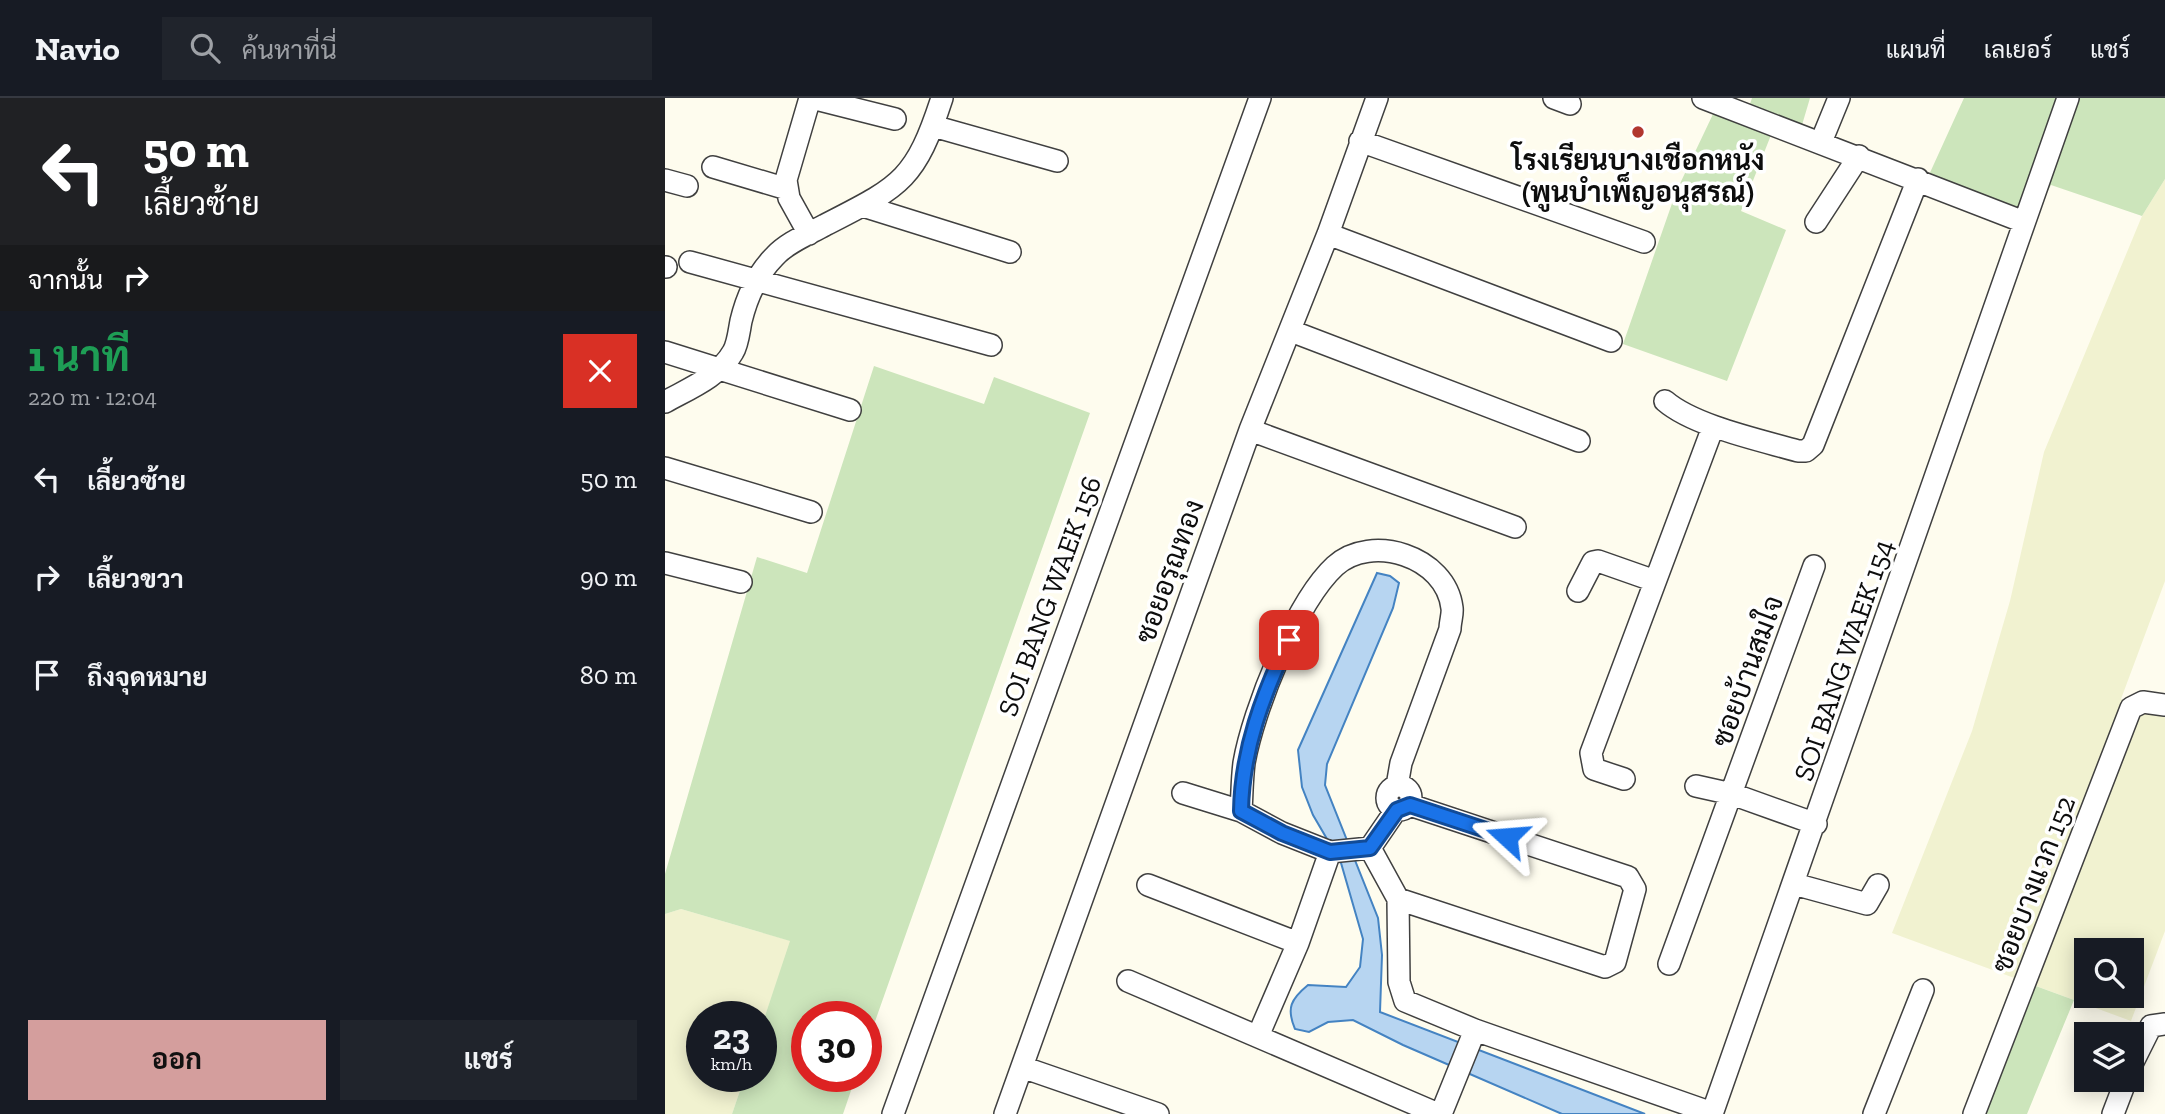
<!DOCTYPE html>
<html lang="th">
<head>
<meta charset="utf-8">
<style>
  :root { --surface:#171b24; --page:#20242c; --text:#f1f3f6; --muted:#9ea1a6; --line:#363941; --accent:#d49e9d }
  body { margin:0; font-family:"Zilla Slab",Sarabun,serif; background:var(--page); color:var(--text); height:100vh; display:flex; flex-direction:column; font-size:26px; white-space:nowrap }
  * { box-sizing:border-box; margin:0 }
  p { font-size:23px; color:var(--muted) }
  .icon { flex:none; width:38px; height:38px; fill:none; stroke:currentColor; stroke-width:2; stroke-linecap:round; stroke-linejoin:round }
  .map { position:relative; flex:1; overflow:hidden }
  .drawer { display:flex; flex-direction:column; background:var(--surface); width:665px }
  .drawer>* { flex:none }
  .guide { background:#202124; color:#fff; overflow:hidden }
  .buttons { position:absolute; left:1409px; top:840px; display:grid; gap:14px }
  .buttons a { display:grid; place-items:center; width:70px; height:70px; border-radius:0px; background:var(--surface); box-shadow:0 4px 18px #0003; font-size:35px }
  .speed { position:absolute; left:21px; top:903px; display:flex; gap:14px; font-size:35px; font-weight:700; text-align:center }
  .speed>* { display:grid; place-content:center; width:91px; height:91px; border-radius:50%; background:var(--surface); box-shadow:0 4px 18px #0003; line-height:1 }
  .speed small { font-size:18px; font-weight:400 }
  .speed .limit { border:10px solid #d22; background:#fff; color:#111 }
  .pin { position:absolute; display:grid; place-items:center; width:60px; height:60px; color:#fff; margin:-30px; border-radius:14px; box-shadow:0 4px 10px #0006 }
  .me { position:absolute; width:77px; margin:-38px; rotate:289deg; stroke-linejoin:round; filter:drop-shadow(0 0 5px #0008) }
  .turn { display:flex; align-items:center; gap:24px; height:147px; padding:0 28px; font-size:32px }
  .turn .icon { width:91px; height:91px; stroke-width:2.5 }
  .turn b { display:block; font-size:49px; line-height:60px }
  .then { display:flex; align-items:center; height:66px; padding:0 28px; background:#0003; gap:14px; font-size:26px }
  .round { display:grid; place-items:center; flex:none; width:74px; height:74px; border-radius:0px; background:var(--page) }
  .overview { display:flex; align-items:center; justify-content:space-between; height:119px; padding:0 28px }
  h1 { font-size:42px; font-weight:700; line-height:52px; color:#1e9e55 }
  .action { display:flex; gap:14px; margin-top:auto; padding:14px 28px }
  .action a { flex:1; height:80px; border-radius:0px; background:var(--accent); color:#111; font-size:28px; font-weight:700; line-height:80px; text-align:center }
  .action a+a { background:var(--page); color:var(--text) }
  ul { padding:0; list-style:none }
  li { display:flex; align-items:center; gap:21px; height:98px; padding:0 28px }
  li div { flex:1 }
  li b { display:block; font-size:26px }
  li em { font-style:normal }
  header { display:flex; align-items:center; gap:42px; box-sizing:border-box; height:98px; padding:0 35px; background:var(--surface); border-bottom:2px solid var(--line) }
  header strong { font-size:33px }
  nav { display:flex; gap:38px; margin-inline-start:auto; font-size:24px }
  .search { width:490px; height:63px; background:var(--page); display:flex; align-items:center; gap:18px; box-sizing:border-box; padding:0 24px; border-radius:0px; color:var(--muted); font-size:26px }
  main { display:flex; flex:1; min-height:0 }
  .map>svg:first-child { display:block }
  .farmland { fill:#f1f2d0; fill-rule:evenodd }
  .green { fill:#cce5bb }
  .water { fill:#b7d5f1; stroke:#4483c2; stroke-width:2 }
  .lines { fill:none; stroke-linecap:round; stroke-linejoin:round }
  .minor-casing { stroke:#404040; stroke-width:24 }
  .minor { stroke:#fff; stroke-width:21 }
  .route-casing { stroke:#114b97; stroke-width:18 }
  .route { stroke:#1a73e8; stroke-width:12 }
  .poi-dot { fill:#b13730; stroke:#fff; stroke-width:2.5 }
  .labels { text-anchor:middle; stroke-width:7; stroke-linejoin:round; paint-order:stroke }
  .poi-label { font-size:28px; font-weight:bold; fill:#0d0d0d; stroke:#fff }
  .street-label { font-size:28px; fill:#0d0d0d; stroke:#fff }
</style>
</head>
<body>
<header>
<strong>Navio</strong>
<div class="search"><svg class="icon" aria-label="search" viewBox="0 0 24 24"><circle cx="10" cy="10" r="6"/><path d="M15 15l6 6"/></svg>ค้นหาที่นี่</div>
<nav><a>แผนที่</a><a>เลเยอร์</a><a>แชร์</a></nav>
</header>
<main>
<section class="drawer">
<div class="guide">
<div class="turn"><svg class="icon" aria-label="left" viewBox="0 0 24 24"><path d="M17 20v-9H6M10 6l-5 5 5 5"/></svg><div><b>50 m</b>เลี้ยวซ้าย</div></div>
<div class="then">จากนั้น<svg class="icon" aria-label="right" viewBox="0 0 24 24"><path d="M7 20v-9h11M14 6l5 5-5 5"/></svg></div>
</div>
<div class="overview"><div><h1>1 นาที</h1><p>220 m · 12:04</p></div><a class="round" style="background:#d93025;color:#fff"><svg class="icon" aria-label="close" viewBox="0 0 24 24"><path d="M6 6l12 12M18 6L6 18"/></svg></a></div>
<ul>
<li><svg class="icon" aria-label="left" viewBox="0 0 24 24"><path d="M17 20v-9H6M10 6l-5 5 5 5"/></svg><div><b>เลี้ยวซ้าย</b></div><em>50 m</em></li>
<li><svg class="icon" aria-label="right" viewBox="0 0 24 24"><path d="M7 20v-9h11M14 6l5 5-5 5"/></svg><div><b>เลี้ยวขวา</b></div><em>90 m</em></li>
<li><svg class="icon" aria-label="arrive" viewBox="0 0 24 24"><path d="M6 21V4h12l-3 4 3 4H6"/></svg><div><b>ถึงจุดหมาย</b></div><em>80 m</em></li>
</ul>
<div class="action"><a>ออก</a><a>แชร์</a></div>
</section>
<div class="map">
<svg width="1500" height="1016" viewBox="0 0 1500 1016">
  <rect width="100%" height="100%" fill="#fefcee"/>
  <!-- farmland -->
  <path class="farmland" d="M 1500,81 L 1500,483 L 1456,601 L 1500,618 L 1500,833 L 1466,923 L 1227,835 L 1307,633 L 1345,503 L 1379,354 L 1477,118 ZM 1421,852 L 1466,852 L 1466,898 L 1421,898 Z
    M 16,811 L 126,843 L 96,930 L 96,919 L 37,919 L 37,978 L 80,978 L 67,1016 L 0,1016 L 0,816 Z"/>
  <!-- green -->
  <path class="green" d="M 1087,0 L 1145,0 L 1137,27 L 1085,6 Z
    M 1299,0 L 1500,0 L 1500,81 L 1477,118 L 1386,87 L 1365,127 L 1263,79 Z
    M 1049,14 L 1106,37 L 1076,113 L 1121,132 L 1062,283 L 958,246 L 1011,94 Z
    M 209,268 L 319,306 L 329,279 L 425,315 L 201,949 L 201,919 L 142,919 L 142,978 L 191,978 L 178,1016 L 67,1016 L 80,978 L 96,978 L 96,930 L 125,843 L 16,811 L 0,816 L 0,776 L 92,459 L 142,475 Z
    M 1368,887 L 1409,902 L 1362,1016 L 1319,1016 Z"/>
  <!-- water -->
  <path class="water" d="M 712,475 L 725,478 L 734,485 L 728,510 L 662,666 L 660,687 L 713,820 L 717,857 L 715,914 L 980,1016 L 897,1016 L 738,947 L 688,922 L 663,924 L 644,934 L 630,931 C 621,910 626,901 643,887 L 681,889 L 695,869 L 698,841 L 676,765 L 648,717 L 637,689 L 633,652 Z"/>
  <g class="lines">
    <defs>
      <path id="minor" d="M 147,0 L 230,21
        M 889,0 L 905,6
        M 1038,0 L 1359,124
        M 268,28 L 392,63
        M 695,43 L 979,144
        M 1156,44 L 1174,0
        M 48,69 L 122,91
        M 0,82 L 22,88
        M 198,108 L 345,154
        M 1151,124 L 1194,58
        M 144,136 L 124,100 L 121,82 L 145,0
        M 663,136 L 946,243
        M 25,164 L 326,247
        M 0,169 L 1,169
        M 626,233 L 914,343
        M 0,254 L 185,312
        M 1000,303 C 1029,328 1095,342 1133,353 L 1141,353 L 1148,347 L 1253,81
        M 0,304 C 23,291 54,279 68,254 C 73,246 74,233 76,223 C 82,198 92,176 110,158 C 123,144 144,136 160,127 C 236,88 250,83 277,0
        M 585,332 L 850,429
        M 0,370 L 146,414
        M 0,465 L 76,484
        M 913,493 L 928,464 L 933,463 L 990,483
        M 959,681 L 929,671 L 926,655 L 1048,329
        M722 700a12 12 0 1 1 24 0a12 12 0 1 1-24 0Z
        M 1031,688 L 1067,696 L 1151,726
        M 518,695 L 576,713
        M 705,750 L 731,712
        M 665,754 L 617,735 L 576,713 C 577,697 577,681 579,665 C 588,613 631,504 670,468 C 706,435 781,458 787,510 C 788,516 785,524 785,531 L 736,665 L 732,688
        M 1129,786 L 1202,806 L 1213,787
        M 483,787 L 633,845
        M 733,801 L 940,869 L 950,864 L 970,791 L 963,779 L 745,707
        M 1004,866 L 1149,468
        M 463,883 L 773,1016
        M 593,938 L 633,845 L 665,754 L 705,750 L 733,801 L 734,884 L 740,903 L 810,932 L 1047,1015
        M 1466,968 L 1486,928 L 1500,926
        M 357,969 L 493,1016
        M 228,1016 L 595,0
        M 340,1016 L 585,332 L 663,136 L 712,0
        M 776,1016 L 810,932
        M 1047,1016 L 1403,0
        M 1209,1016 L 1258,892
        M 1309,1016 L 1466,610 L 1478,604 L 1500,607
        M 1448,1016 L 1461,982"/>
    </defs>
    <!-- minor casing -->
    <use href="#minor" class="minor-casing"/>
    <!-- minor -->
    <use href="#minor" class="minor"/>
  </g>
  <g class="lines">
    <defs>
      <path id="route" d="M 624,542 C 598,596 577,652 576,713 L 617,735 L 665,754 L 705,750 L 732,712 L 745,707 L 842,739"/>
    </defs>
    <!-- route casing -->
    <use href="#route" class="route-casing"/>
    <!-- route -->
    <use href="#route" class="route"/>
  </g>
  <!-- markers -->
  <circle class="poi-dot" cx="973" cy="34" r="7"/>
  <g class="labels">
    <!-- poi labels -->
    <g class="poi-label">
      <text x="973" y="72">โรงเรียนบางเชือกหนัง<tspan x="973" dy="32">(พูนบำเพ็ญอนุสรณ์)</tspan></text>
    </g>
    <!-- street labels -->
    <g class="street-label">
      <text transform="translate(504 473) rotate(-70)" y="10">ซอยอรุณทอง</text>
      <text transform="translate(384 498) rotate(-70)" y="10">SOI BANG WAEK 156</text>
      <text transform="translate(1178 562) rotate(-71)" y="10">SOI BANG WAEK 154</text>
      <text transform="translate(1082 573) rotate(-70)" y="10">ซอยบ้านสมใจ</text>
      <text transform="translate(1368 786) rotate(-69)" y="10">ซอยบางแวก 152</text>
    </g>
  </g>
</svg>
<div class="buttons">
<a><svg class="icon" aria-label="search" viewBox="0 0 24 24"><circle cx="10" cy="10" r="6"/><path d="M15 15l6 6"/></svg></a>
<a><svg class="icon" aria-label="layers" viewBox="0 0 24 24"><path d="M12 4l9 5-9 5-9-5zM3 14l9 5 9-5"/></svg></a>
</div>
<div class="speed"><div>23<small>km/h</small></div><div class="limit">30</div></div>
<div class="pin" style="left:624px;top:542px;background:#d93025"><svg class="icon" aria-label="arrive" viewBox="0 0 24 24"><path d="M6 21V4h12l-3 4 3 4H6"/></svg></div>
<svg class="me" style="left:842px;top:739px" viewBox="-20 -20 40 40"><path d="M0-17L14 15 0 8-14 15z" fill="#1a73e8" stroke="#fff" stroke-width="4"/></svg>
</div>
</main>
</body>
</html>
